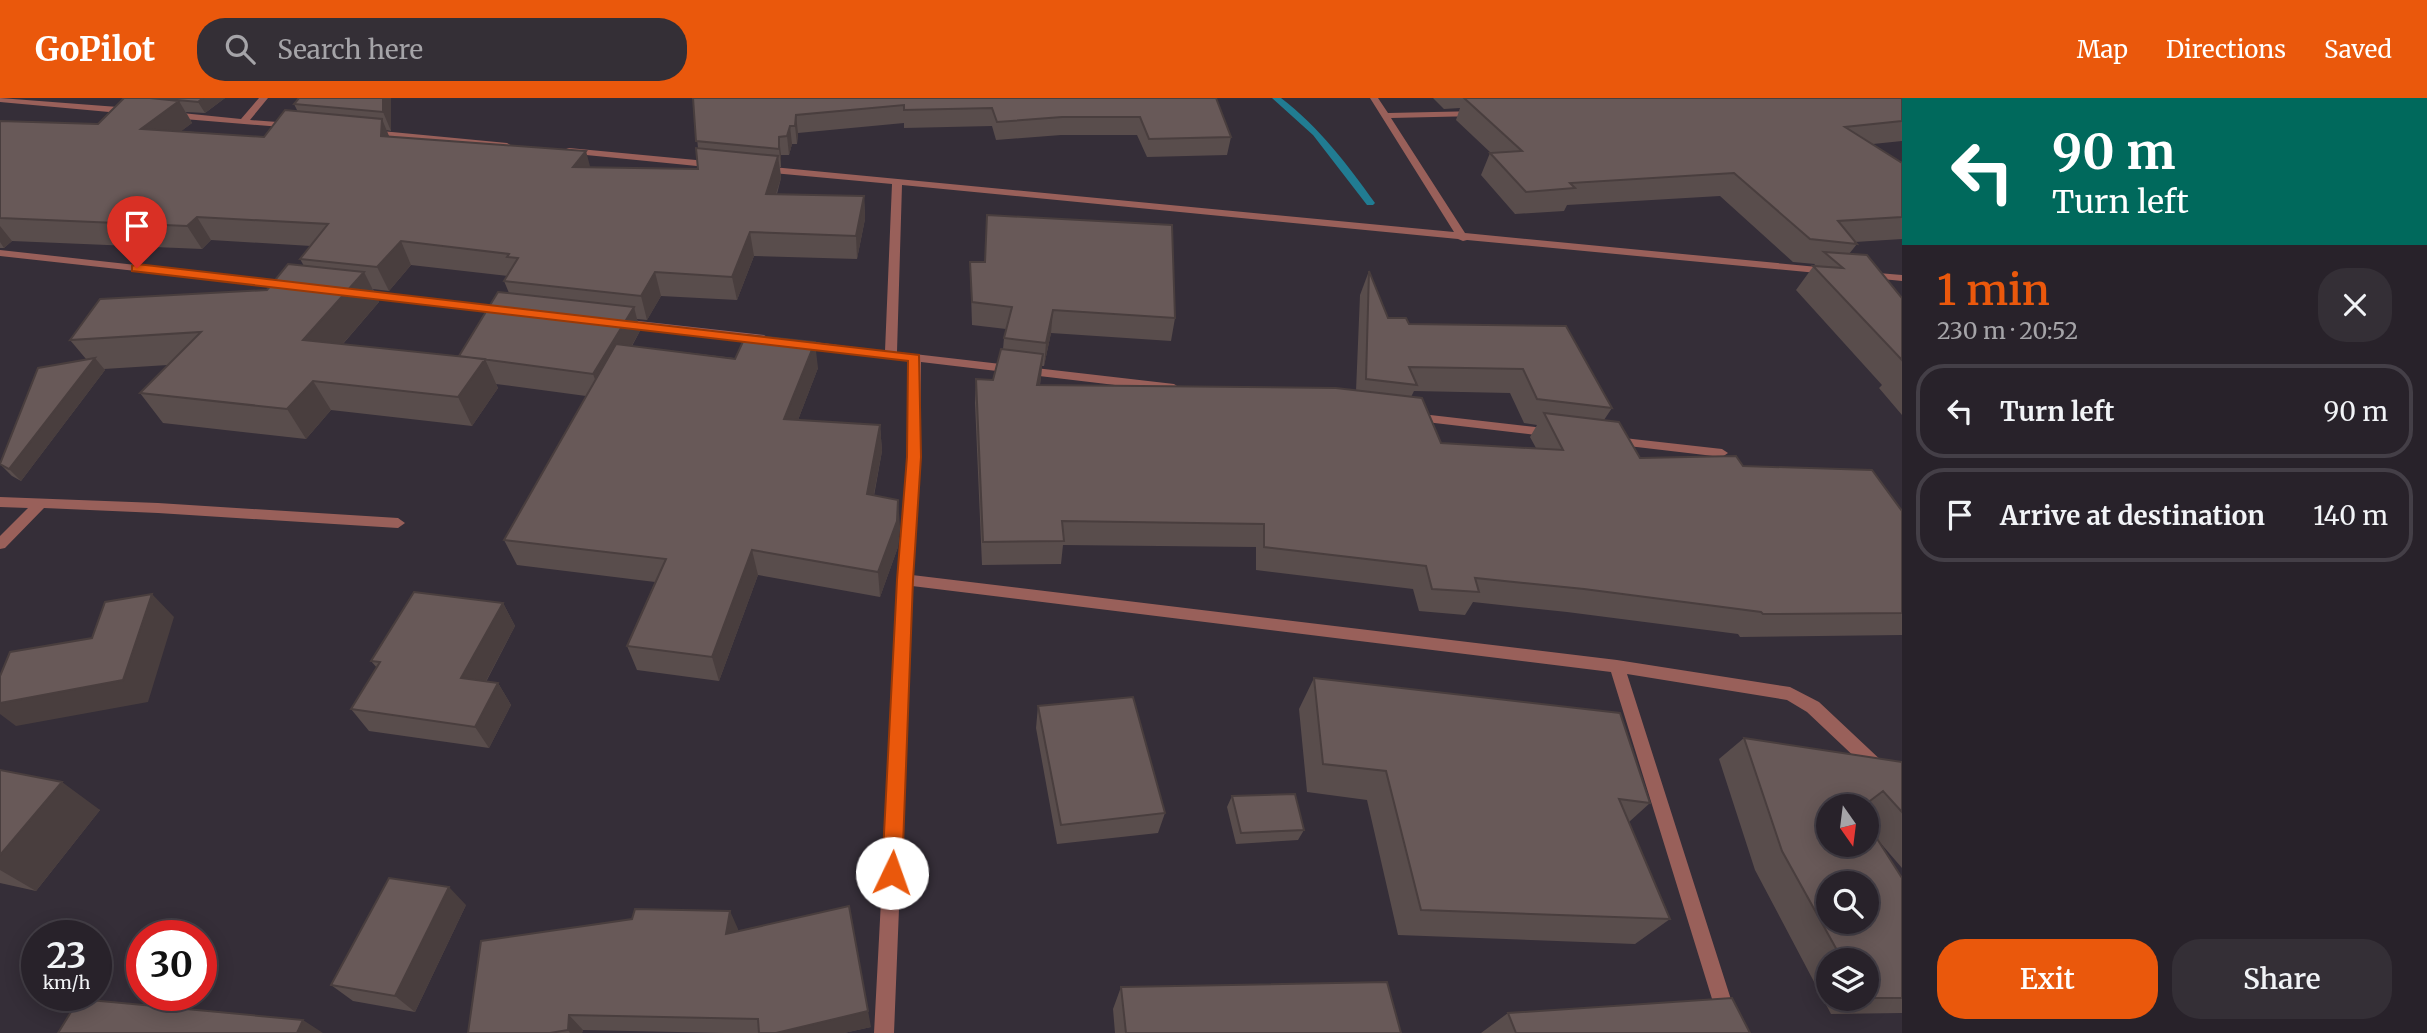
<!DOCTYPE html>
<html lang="en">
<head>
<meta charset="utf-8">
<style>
  :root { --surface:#28222a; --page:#342f36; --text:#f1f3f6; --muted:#a5a4a8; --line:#443f47; --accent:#ea580c }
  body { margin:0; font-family:Merriweather,serif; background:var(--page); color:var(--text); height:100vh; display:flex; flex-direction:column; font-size:26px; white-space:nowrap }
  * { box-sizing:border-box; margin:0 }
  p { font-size:23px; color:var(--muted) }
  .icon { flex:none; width:38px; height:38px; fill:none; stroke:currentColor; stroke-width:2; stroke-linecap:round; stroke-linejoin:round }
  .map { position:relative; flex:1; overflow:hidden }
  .sheet { display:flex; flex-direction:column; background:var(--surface); width:525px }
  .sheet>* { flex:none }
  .guide { background:#00695c; color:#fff; overflow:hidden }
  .needle { width:46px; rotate:166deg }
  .fabs { position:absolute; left:1816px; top:696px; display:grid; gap:14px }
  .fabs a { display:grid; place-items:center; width:63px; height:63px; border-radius:50%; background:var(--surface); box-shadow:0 4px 18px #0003,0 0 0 2px var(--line); font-size:35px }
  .speed { position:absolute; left:21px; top:822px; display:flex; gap:14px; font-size:35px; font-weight:700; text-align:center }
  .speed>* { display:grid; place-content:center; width:91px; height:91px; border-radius:50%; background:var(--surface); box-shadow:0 4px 18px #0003,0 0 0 2px var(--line); line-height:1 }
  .speed small { font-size:18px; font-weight:400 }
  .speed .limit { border:10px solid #d22; background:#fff; color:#111 }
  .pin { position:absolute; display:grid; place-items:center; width:60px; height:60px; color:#fff; margin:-72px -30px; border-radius:50% 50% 50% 0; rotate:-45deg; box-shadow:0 0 7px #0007 }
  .pin .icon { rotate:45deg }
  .me { position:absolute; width:77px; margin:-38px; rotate:3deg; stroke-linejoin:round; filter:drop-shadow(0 0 5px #0008) }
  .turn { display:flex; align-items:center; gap:24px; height:147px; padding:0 35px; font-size:32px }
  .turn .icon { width:91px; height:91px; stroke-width:2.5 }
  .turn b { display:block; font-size:49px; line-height:60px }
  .round { display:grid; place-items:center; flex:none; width:74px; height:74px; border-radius:28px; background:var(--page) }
  .head { display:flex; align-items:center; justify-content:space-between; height:119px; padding:0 35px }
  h1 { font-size:42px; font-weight:600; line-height:52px; color:var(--accent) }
  .button { display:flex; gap:14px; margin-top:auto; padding:14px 35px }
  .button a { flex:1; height:80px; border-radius:28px; background:var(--accent); color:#fff; font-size:28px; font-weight:600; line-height:80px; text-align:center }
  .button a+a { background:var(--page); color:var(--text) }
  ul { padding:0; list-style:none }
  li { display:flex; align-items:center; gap:21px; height:94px; margin:0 14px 10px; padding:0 21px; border:4px solid var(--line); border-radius:28px }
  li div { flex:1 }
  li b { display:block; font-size:26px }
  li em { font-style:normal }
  header { display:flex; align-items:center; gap:42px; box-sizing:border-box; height:98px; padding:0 35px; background:var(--accent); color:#fff }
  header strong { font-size:33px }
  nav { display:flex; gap:38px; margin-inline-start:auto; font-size:24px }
  .search { width:490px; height:63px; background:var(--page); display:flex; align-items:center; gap:18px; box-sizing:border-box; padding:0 24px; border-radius:28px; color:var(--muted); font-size:26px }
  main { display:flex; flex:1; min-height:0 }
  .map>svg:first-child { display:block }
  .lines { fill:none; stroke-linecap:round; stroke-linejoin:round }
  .stream { fill:#217c92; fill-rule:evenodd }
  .minor { fill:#99605a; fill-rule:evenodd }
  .wall { fill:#594d4c; fill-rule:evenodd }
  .shaded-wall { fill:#493e3e }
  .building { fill:#685958; stroke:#493e3e; stroke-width:2; fill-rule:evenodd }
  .route { fill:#ea580c; stroke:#983908; stroke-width:2 }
</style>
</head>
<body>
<header>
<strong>GoPilot</strong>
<div class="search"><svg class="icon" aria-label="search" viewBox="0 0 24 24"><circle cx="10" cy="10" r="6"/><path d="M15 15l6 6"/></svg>Search here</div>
<nav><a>Map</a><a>Directions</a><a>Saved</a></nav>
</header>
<main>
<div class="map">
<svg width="1902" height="935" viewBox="0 0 1902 935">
  <rect width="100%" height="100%" fill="#352e38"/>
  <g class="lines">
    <!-- stream -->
    <path class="stream" d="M 1272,0 L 1281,0 C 1319,29 1348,67 1375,105 L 1373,107 L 1367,107 L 1313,37 Z"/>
    <!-- minor -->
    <path class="minor" d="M 0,0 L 131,10 L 135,13 L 131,16 L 0,4 Z
      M 259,0 L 268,0 L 250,22 L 291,25 L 295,28 L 294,30 L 172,20 L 168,17 L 172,14 L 241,21 Z
      M 1370,0 L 1378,0 L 1388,15 L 1480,13 L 1480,17 L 1477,18 L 1391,20 L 1465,135 L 1828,170 L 1833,173 L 1828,176 L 1467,142 L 1463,143 L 1458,141 L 902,87 L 897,254 L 1174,286 L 1180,290 L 1174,294 L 921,264 L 920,359 L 912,477 L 1617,562 L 1790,589 L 1819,604 L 1902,682 L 1902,701 L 1896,698 L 1807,614 L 1787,602 L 1627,576 L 1735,914 L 1746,935 L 1726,935 L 1717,917 L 1611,574 L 912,488 L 894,935 L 874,935 L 898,482 L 908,359 L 909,263 L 798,250 L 792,246 L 798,242 L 885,253 L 892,86 L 761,74 L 756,71 L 761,68 L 1454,134 Z
      M 371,32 L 507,45 L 512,48 L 507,51 L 368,37 L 368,33 Z
      M 569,50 L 717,64 L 722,67 L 717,70 L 566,55 L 566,51 Z
      M 0,152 L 291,184 L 296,187 L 291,190 L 0,158 Z
      M 1866,174 L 1902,177 L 1902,183 L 1862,179 L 1862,175 Z
      M 360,192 L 506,209 L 512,212 L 506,215 L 356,197 L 356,193 Z
      M 621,221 L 764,237 L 770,241 L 764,245 L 617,226 L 617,222 Z
      M 1413,315 L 1553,331 L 1559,335 L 1553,339 L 1409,322 L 1407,319 L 1409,316 Z
      M 1615,339 L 1722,351 L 1728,355 L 1722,359 L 1611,346 L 1609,343 Z
      M 0,399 L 158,405 L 398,420 L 405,425 L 398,430 L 158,415 L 44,410 L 5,450 L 0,451 L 0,438 L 28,410 L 0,409 Z"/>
  </g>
  <!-- wall -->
  <path class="wall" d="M 124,0 L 225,0 L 205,15 L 186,14 L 192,25 L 181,33 L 264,39 L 298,14 L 294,6 L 391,0 L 391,33 L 386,32 L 389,38 L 590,69 L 698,71 L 698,50 L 693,0 L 1216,0 L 1231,39 L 1227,57 L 1147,59 L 1137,37 L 1061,37 L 996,42 L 992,28 L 904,30 L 904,25 L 798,35 L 797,46 L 792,46 L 789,57 L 781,57 L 781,69 L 780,69 L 781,80 L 777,96 L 864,98 L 865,121 L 857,161 L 754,158 L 737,202 L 661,198 L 647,222 L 637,221 L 640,233 L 632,248 L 818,270 L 798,322 L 880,327 L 882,353 L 874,398 L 900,428 L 898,449 L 880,499 L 758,477 L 719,583 L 637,572 L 627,548 L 655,484 L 517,467 L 504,442 L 586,298 L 496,286 L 498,290 L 472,328 L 331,312 L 306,341 L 163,325 L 140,295 L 168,267 L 104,271 L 105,272 L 21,383 L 12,378 L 0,366 L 86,261 L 70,242 L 267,192 L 304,168 L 300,161 L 311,148 L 211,142 L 202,151 L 12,143 L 4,150 L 0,150 L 0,23 L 98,26 ZM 411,167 L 508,178 L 504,183 L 509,195 L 459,258 L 343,246 L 379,204 L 373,191 L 389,193 Z
    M 1433,0 L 1902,0 L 1902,43 L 1873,46 L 1902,65 L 1902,141 L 1855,144 L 1857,146 L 1849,156 L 1902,200 L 1902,317 L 1879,290 L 1882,287 L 1796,192 L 1815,166 L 1793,164 L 1720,98 L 1567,107 L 1564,113 L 1515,116 L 1481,77 L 1490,55 L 1491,55 L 1456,22 L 1460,10 L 1444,11 Z
    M 970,164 L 1175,220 L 1171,243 L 1051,235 L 1044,268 L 1042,268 L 1040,287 L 1356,293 L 1360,197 L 1369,173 L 1388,220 L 1409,226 L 1566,228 L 1612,310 L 1604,322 L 1640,360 L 1743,368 L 1902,413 L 1902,537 L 1740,539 L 1738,536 L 1567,514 L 1473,504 L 1465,517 L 1419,513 L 1413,491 L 1256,472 L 1256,449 L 1063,447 L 1061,466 L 982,467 L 975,305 L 976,281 L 993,282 L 1003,251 L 1004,240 L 1006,231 L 972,227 ZM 1414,293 L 1510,295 L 1524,325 L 1537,327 L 1530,339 L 1536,350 L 1441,345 L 1411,299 Z
    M 503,505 L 515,528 L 486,584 L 498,585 L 511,607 L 489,650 L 369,633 L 351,611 L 377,570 L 371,563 Z
    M 1314,580 L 1650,705 L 1629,724 L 1670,821 L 1635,846 L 1398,837 L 1367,702 L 1307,694 L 1299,611 Z
    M 1038,608 L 1165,715 L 1158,735 L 1057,746 L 1036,630 Z
    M 1744,640 L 1902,664 L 1902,770 L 1877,741 L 1902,780 L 1902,915 L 1831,916 L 1755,772 L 1719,661 ZM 1829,709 L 1867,709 L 1867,747 ZM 1829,863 L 1867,863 L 1867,901 L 1829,901 Z
    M 0,672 L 100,712 L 36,793 L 0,785 Z
    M 1232,698 L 1304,732 L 1298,742 L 1236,746 L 1227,709 Z
    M 466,807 L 415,914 L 353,903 L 331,887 Z
    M 738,831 L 737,834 L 871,929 L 844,935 L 724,935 L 583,932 L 582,935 L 468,935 Z
    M 1121,889 L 1401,935 L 1115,935 L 1113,911 Z
    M 1508,915 L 1750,935 L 1481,935 Z"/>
  <!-- shaded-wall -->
  <path class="shaded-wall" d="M 203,0 L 225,0 L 205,15 L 198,4 Z
    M 383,0 L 391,0 L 391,33 L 383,14 Z
    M 179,3 L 192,25 L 155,53 L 141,31 Z
    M 796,17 L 798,35 L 797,46 L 795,28 Z
    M 382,21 L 391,43 L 381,38 Z
    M 790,28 L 792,46 L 789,57 L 787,38 Z
    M 779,39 L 781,57 L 781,69 L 779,51 Z
    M 586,53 L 592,76 L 573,69 Z
    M 778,58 L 781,80 L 769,118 L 766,96 Z
    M 864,98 L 865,121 L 857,161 L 856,138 Z
    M 197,119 L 211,142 L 202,151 L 187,128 Z
    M 0,128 L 12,143 L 4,150 L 0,144 Z
    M 750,134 L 754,158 L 737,202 L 732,179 Z
    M 401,143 L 411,167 L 389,193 L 377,169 Z
    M 364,174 L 379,204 L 321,271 L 303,242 Z
    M 655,174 L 661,198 L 647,222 L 641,198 Z
    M 634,209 L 640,233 L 602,300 L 593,276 Z
    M 1053,212 L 1051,235 L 1044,268 L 1046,245 Z
    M 815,244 L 818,270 L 788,348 L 784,321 Z
    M 1043,256 L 1041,280 L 1035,311 L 1037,287 Z
    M 95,260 L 105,272 L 21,383 L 9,371 Z
    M 485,261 L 498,290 L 472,328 L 458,299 Z
    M 313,283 L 331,312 L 306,341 L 287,311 Z
    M 880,327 L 882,353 L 869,422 L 867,396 Z
    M 898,402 L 900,428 L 898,449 L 880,499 L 878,474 Z
    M 752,452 L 758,477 L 719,583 L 712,559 Z
    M 152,496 L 174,519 L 148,604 L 16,628 L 0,616 L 0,605 L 123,582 Z
    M 503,505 L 515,528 L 476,602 L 461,580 Z
    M 498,585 L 511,607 L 489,650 L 475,629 Z
    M 62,684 L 100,712 L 36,793 L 0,772 L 0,757 Z
    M 449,789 L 466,807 L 415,914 L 395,898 Z
    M 849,808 L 871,929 L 844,935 L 776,935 Z
    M 730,813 L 738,831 L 734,853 L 726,836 Z
    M 569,917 L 583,932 L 582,935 L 570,935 L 568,932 Z
    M 303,922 L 323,935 L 297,935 Z"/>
  <!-- building -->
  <path class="building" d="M 124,0 L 150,0 L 179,3 L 141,31 L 264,39 L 285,12 L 382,21 L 381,38 L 586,53 L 573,69 L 698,71 L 696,50 L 778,58 L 766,96 L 864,98 L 856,138 L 750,134 L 732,179 L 655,174 L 641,198 L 504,183 L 518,160 L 507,159 L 509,156 L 401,143 L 377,169 L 300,161 L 328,126 L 197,119 L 187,128 L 0,120 L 0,23 L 98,26 Z
    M 157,0 L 203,0 L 198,4 Z
    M 299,0 L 383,0 L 383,14 L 294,6 Z
    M 693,0 L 1216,0 L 1231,39 L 1149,41 L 1140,19 L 1062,19 L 997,24 L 992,10 L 904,12 L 904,7 L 796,17 L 795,28 L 790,28 L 787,38 L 779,39 L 779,51 L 696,43 Z
    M 1464,0 L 1902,0 L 1902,23 L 1845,29 L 1902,65 L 1902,119 L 1838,123 L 1857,146 L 1810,141 L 1734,75 L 1570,85 L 1575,90 L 1526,94 L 1490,55 L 1522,53 Z
    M 987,117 L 1172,127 L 1175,220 L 1053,212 L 1046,245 L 1004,240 L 1012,209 L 972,204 L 970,164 L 985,164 Z
    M 1824,154 L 1867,157 L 1902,200 L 1902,262 L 1813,168 L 1843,170 Z
    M 288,166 L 364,174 L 303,242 L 485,261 L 458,299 L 313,283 L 287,311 L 140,295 L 201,234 L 70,242 L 100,201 L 267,192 Z
    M 1369,173 L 1388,220 L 1406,220 L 1409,226 L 1566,228 L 1612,310 L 1537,301 L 1523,271 L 1409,269 L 1417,287 L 1366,281 Z
    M 498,194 L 634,209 L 593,276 L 459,258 Z
    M 746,237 L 815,244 L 784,321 L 880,327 L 867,396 L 898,402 L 897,423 L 878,474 L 752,452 L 712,559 L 627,548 L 666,461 L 504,442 L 616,246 L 735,261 Z
    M 1001,251 L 1043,256 L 1037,287 L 1336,290 L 1422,300 L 1441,345 L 1563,352 L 1544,315 L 1619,324 L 1640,360 L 1736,358 L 1743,368 L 1872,372 L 1902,413 L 1902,515 L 1763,516 L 1761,514 L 1584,491 L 1475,480 L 1479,494 L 1432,491 L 1426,468 L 1264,449 L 1264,426 L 1062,423 L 1064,443 L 983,444 L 976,281 L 993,282 Z
    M 95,260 L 9,371 L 0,366 L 38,270 Z
    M 414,494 L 503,505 L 461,580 L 498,585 L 475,629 L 351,611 L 380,564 L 371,563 Z
    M 152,496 L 123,582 L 0,605 L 0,578 L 10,554 L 92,540 L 105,504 Z
    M 1314,580 L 1620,615 L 1650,705 L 1619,701 L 1670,821 L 1421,812 L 1386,673 L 1323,666 Z
    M 1133,599 L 1165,715 L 1061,727 L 1038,608 Z
    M 1744,640 L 1902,664 L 1902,714 L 1883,693 L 1862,709 L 1829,709 L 1829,747 L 1867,747 L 1867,725 L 1902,780 L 1902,900 L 1867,900 L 1867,863 L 1843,863 L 1782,753 ZM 1829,786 L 1867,786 L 1867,824 L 1829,824 Z
    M 0,672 L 62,684 L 0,757 Z
    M 1295,696 L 1304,732 L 1241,735 L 1232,698 Z
    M 389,780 L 449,789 L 395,898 L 331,887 Z
    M 849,808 L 868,913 L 776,935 L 759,935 L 758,921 L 569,917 L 568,932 L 550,935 L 468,935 L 481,843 L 632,821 L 635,811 L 730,813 L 726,836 Z
    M 1387,884 L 1401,935 L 1126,935 L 1121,889 Z
    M 1732,900 L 1750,935 L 1516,935 L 1508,915 Z
    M 79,901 L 303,922 L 297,935 L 58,935 Z"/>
  <!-- route -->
  <path class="route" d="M 137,166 L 919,257 L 921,359 L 913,482 L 902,775 L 899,782 L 892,785 L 885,782 L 882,775 L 897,482 L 907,359 L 908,263 L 132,173 L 132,168 Z"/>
</svg>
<div class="fabs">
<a><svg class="needle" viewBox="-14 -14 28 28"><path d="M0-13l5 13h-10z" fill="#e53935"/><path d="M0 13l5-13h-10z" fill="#a5a4a8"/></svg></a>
<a><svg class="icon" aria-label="search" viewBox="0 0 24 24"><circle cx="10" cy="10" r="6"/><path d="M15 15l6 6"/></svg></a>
<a><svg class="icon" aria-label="layers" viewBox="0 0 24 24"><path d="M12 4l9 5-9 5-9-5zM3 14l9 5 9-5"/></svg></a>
</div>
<div class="speed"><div>23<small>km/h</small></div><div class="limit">30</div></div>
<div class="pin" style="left:137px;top:170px;background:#d93025"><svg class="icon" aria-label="arrive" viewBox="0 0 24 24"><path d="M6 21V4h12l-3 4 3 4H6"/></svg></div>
<svg class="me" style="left:892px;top:775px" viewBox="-20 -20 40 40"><circle r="19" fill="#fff"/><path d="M0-13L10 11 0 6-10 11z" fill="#ea580c"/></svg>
</div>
<section class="sheet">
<div class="guide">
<div class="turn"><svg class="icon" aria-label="left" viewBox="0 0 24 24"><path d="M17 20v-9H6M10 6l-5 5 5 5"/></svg><div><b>90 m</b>Turn left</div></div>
</div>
<div class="head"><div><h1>1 min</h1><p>230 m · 20:52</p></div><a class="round"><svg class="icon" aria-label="close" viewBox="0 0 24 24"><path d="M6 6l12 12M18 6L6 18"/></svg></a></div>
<ul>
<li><svg class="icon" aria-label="left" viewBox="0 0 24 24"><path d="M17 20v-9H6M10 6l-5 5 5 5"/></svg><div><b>Turn left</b></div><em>90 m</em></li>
<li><svg class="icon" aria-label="arrive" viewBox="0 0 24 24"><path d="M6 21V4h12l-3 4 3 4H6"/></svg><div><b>Arrive at destination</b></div><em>140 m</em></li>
</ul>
<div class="button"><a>Exit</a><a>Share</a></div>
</section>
</main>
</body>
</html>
